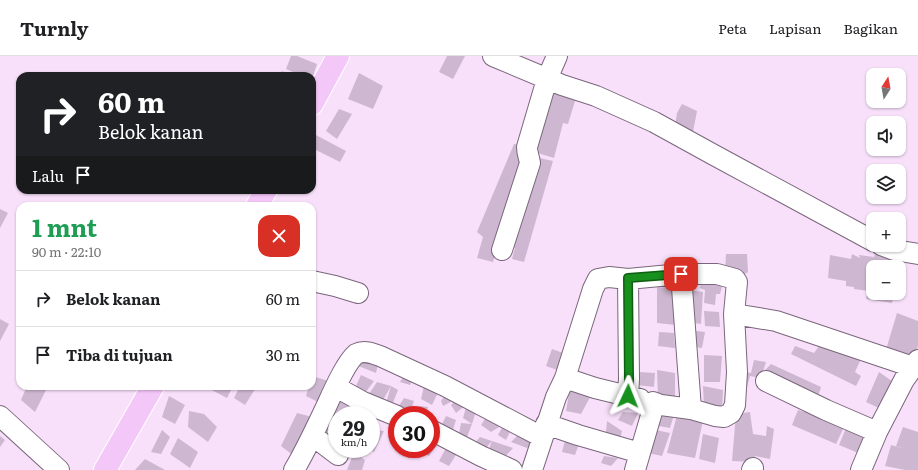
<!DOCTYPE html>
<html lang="id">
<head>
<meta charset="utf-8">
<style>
  :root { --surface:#fff; --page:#f2f2f2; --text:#202124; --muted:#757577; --line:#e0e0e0 }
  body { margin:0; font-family:Literata,serif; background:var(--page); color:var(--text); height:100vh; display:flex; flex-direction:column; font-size:15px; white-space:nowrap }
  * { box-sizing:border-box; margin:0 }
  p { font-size:13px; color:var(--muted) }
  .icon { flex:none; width:22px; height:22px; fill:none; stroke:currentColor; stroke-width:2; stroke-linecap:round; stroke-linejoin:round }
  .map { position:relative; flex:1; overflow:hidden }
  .side { position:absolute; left:16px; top:146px; width:300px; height:188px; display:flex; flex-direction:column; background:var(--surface); border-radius:12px; box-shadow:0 1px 3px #0004 }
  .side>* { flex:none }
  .guide { position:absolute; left:16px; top:16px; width:300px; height:122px; border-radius:12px; box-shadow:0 1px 3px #0004; background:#202124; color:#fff; overflow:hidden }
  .needle { width:26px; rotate:11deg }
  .fabs { position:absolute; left:866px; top:12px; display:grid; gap:8px }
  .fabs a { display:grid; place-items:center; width:40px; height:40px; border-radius:8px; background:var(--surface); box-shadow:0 1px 3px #0004; font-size:20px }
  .speed { position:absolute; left:328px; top:350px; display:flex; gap:8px; font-size:20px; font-weight:700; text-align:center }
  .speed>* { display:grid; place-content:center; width:52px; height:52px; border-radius:50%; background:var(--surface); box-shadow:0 1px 3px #0004; line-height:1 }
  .speed small { font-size:10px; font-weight:400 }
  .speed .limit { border:6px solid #d22; background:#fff; color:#111 }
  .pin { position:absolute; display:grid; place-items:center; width:34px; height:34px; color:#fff; margin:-17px; border-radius:8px; box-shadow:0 2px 6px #0006 }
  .me { position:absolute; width:44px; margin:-22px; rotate:2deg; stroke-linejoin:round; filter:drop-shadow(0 0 3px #0008) }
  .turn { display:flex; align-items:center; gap:14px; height:84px; padding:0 16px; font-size:18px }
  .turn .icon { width:52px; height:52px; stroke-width:2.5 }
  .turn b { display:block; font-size:28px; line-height:34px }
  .then { display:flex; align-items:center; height:38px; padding:0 16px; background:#0003; gap:8px; font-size:15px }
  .round { display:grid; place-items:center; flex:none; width:42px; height:42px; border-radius:12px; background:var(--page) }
  .head { display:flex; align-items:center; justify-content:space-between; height:68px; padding:0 16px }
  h1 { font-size:24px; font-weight:700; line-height:30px; color:#1e9e55 }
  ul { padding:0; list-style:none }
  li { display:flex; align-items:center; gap:12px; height:56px; padding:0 16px; border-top:1px solid var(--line) }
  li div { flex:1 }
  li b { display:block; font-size:15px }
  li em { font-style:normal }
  header { display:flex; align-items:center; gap:24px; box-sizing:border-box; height:56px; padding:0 20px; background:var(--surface); border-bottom:1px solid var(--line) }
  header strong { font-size:19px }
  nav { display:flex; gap:22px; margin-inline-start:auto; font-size:14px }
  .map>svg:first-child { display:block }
  .building { fill:#ceb7d0 }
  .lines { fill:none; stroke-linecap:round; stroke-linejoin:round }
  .minor-casing { stroke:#7a667c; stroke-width:22 }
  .major-casing { stroke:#fff; stroke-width:24 }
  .minor { stroke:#fff; stroke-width:20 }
  .major { stroke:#f4c7f9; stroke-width:22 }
  .route-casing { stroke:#105e13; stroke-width:10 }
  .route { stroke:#18901d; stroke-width:7 }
</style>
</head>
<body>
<header>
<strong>Turnly</strong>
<nav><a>Peta</a><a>Lapisan</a><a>Bagikan</a></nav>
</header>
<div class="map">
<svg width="918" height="414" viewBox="0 0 918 414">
  <rect width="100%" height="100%" fill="#f8e0fa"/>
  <!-- building -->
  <path class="building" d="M 291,0 L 297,0 L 317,8 L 313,20 L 303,20 L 286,13 Z
    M 447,0 L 465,0 L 453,23 L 439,16 Z
    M 282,15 L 292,20 L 280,20 Z
    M 359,17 L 383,30 L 373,53 L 348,43 Z
    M 550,27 L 578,35 L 568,68 L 563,67 L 554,102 L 531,95 Z
    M 682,48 L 697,55 L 693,76 L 675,70 L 677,57 Z
    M 339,53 L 352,58 L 337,83 L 326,75 Z
    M 314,78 L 346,95 L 340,106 L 312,92 L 312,83 Z
    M 514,88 L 525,91 L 493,206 L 477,202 L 483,181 L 477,176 Z
    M 535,101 L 553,105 L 524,206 L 512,203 L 515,192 L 507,190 Z
    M 0,153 L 8,157 L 0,172 Z
    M 876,195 L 900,200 L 898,211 L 873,211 L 873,237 L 894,237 L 892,247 L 866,243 L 868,235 L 854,233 L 854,231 L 846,230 L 846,225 L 828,222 L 830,199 L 851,203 L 852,198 L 860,202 L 859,199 L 874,201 Z
    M 726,198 L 747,198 L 748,216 L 742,220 L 725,217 Z
    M 702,225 L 723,227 L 720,238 L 716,238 L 715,249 L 704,247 L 705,234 L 700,232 Z
    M 657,231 L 675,232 L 676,269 L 657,267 Z
    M 688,234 L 703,236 L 701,268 L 687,266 Z
    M 704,255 L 719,256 L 720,271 L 705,270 Z
    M 897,257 L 918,265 L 918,290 L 915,301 L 885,297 Z
    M 0,263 L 9,268 L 0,285 Z
    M 689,274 L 705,276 L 702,292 L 688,290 Z
    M 659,276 L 674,277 L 675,292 L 658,290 Z
    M 822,286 L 839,293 L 860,305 L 855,316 L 861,320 L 856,330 L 791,298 L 795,290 L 814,297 Z
    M 552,293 L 566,298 L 560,315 L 546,310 Z
    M 704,299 L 722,300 L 720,326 L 704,326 Z
    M 360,302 L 379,304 L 376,317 L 356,309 Z
    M 754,304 L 766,306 L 761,322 L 750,320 L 747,331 L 738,330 L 740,315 L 751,317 Z
    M 771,308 L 821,331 L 816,347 L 764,323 L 765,314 Z
    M 657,314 L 675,317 L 675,345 L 658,343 Z
    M 639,316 L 655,317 L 654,331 L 637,329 Z
    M 879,316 L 899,330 L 885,355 L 866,346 Z
    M 405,318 L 414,321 L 410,329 L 400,326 Z
    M 361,319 L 374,325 L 365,337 L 356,330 Z
    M 312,320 L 332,326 L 318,346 L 306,340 L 309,330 L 312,330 Z
    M 377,326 L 391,330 L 383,344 L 369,338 Z
    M 425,326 L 440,332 L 432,349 L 421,343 Z
    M 27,330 L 48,330 L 35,356 L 21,344 Z
    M 204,330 L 233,330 L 227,342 Z
    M 240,330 L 257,330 L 245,349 L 234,342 Z
    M 391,330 L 398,334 L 392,349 L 386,347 Z
    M 703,330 L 723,334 L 722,356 L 704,352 Z
    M 570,332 L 595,332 L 581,358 L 566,355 Z
    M 447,337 L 458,342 L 443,350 L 441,345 Z
    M 169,340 L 185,349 L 175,368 L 162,361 Z
    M 342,342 L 357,348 L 351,359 L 337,359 L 337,384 L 325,378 Z
    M 404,342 L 414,345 L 410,357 L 398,351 Z
    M 458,342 L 467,348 L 456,357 L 451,349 Z
    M 467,348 L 477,352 L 472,368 L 465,386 L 458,383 L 461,367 L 472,368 L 463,362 Z
    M 807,348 L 823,355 L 819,363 L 844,371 L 836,388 L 792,369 L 798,354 L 804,356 Z
    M 420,350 L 428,351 L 426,359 L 417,359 Z
    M 656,352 L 675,356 L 670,372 L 653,369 Z
    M 189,355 L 204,358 L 217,371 L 208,386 L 188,371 Z
    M 623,356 L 638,357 L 632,370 L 618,364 Z
    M 750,356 L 753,378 L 766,380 L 767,370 L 774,373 L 770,403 L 755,400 L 754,406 L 732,405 L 736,358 Z
    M 297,357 L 316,362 L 294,400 L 281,390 Z
    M 677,359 L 703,364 L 695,402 L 667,397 Z
    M 446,360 L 456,364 L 452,377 L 441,370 Z
    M 487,360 L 512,372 L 506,384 L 498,379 L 504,368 L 491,376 L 481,369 Z
    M 607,365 L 622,375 L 618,391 L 606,376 Z
    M 903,371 L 918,376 L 918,414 L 905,414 L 885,410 L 891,389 L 902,392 L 896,390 Z
    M 846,372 L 871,382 L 863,399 L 839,389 Z
    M 371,373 L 384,375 L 374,396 L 368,393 L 371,393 Z
    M 651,373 L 670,377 L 662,400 L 644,396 Z
    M 162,374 L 170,381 L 161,398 L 151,396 Z
    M 703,378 L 719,382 L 715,407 L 699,403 Z
    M 518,379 L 535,383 L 527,392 L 511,386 Z
    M 0,380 L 5,384 L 0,391 Z
    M 480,381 L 513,392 L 504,402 L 489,393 L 492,385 L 485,393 L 474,388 Z
    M 566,381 L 580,385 L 575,399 L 562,396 Z
    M 178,382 L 198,396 L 190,412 L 170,398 Z
    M 431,385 L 437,387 L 429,400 L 416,393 L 431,393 Z
    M 446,392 L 457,397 L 449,410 L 439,405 Z
    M 354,396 L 365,404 L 362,414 L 347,414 Z
    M 604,400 L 618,402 L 611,410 L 601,407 Z
    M 145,403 L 165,414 L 135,414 Z"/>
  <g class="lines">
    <defs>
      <path id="minor" d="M 493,0 L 562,29 L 596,40 L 654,66 L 714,99 L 873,185
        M 881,189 L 894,194 L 918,198
        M 502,194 L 530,107 C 529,101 527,97 527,91 L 547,23 L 557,0
        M 681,218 L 691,353
        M 628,223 L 629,323 L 628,340
        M 312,225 L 335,230 L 358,237
        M 734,258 L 776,265 L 913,311
        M 565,322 L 595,332 L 640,343
        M 766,325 L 826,354 L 877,376
        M 336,331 L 363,346 L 397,360
        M 0,360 L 59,414
        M 546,368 L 578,379 L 640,397
        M 431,374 L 481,400 L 512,414
        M 313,380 L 338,399
        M 294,414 C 306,394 316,372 326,351 C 332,338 346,306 356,298 C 364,294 372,297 380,300 L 445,330 L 542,381
        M 532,414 L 556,341 L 565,322 L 593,233 L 598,223 L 609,221 L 628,223 L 681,218 L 717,218 L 735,223 L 737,226 L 734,258 L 737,316 L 735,349 L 731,357 L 724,361 L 715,360 L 691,353 L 661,349 L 653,346 L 652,356 L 635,414
        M 752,414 L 753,412
        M 861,414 L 877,376 L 904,324 L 918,304"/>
      <path id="major" d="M 312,48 L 338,0
        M 257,150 L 266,134
        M 105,414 L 153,330"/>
    </defs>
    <!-- minor casing -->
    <use href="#minor" class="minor-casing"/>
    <!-- major casing -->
    <use href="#major" class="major-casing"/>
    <!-- minor -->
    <use href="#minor" class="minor"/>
    <!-- major -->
    <use href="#major" class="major"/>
  </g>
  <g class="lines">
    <defs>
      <path id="route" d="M 628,340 L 629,324 L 628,222 L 681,218"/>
    </defs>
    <!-- route casing -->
    <use href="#route" class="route-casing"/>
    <!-- route -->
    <use href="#route" class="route"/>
  </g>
</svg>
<div class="fabs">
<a><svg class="needle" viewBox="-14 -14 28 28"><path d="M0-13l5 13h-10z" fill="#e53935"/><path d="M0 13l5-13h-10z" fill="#757577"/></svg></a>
<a><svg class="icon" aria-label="sound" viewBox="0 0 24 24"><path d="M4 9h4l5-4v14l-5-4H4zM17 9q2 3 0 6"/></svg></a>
<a><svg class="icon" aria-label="layers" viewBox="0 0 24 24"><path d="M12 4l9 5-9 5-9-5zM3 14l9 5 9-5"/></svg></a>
<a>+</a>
<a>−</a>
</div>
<div class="speed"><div>29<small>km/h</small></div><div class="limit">30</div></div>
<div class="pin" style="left:681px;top:218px;background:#d93025"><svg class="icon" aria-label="arrive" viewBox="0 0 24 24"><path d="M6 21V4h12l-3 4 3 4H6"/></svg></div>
<svg class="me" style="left:628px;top:340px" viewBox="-20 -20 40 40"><path d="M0-17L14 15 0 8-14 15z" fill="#18901d" stroke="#fff" stroke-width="4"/></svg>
<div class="guide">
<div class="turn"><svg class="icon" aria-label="right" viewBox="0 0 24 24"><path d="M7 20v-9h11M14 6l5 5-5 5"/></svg><div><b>60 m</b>Belok kanan</div></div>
<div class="then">Lalu<svg class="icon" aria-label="arrive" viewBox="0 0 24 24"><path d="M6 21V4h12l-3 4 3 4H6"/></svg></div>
</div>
<section class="side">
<div class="head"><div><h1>1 mnt</h1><p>90 m · 22:10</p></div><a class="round" style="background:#d93025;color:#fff"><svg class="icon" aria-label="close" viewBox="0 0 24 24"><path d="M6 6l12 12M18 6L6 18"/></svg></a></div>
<ul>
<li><svg class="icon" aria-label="right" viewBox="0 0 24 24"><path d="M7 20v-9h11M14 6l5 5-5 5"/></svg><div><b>Belok kanan</b></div><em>60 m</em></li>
<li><svg class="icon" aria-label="arrive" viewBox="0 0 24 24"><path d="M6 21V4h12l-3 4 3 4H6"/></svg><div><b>Tiba di tujuan</b></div><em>30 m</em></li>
</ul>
</section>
</div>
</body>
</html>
